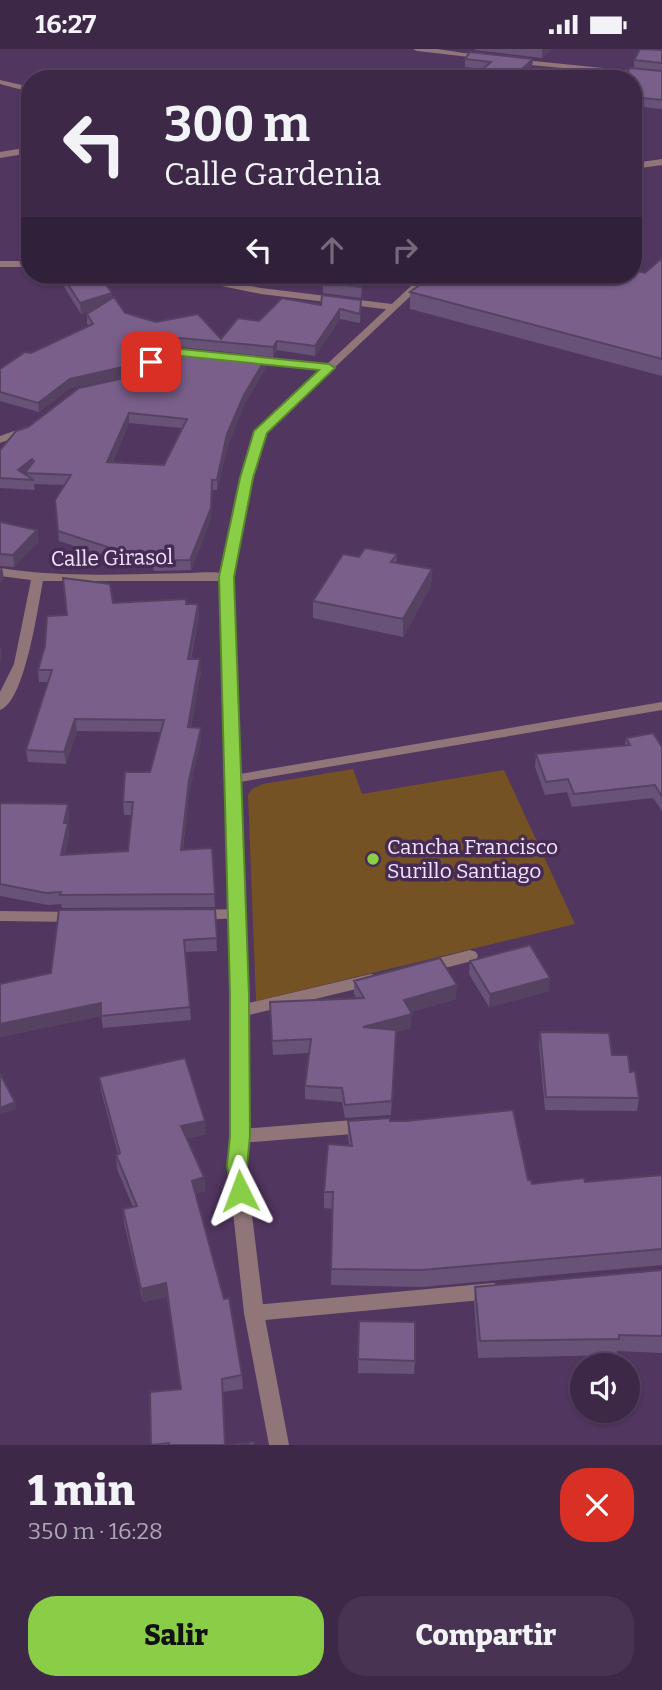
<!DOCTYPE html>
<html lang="es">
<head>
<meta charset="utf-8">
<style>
  :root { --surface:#3d2848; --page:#483452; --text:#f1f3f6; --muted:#ada6b4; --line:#564460; --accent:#8ace47 }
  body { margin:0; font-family:Bitter,serif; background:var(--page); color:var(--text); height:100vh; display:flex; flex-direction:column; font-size:26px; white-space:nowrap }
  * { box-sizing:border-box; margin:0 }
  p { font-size:23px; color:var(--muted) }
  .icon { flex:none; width:38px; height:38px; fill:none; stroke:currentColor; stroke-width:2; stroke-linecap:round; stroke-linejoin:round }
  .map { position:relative; height:1396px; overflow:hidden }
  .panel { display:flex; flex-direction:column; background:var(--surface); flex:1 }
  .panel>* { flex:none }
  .banner { position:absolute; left:21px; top:21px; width:621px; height:214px; border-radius:28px; box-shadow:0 2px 5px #0004,0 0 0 2px var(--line); background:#3d2848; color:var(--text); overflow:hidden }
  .fabs { position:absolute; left:570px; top:1304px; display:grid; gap:14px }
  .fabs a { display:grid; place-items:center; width:70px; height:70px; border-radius:50%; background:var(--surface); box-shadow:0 2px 5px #0004,0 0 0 2px var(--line); font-size:35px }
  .pin { position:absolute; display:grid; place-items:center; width:60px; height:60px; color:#fff; margin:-30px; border-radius:14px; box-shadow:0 4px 10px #0006 }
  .me { position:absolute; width:77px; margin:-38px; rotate:357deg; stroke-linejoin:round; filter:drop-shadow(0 0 5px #0008) }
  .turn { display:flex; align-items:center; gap:24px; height:147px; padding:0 28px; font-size:32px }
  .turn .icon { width:91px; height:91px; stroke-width:2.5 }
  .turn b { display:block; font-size:49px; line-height:60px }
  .lanes { display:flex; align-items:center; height:66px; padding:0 28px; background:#0003; justify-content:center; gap:35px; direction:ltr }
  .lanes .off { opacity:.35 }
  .round { display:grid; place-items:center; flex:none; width:74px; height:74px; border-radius:28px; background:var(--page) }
  .overview { display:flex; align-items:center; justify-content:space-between; height:119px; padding:0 28px }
  h1 { font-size:42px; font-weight:800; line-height:52px }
  .button { display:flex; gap:14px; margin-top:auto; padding:14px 28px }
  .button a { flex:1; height:80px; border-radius:28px; background:var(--accent); color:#111; font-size:28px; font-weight:800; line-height:80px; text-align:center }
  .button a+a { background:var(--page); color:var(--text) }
  .status { display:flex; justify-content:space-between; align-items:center; height:49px; padding:0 35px; background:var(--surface); direction:ltr }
  .status svg { height:19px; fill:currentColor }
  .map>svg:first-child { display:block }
  .green { fill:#755223 }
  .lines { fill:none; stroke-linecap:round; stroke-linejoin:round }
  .service { fill:#917679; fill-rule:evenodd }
  .minor { fill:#917679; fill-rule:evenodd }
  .tertiary { fill:#917679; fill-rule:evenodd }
  .wall { fill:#695278; fill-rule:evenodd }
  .shaded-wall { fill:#554261 }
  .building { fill:#7a5f8b; stroke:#554261; stroke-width:2; fill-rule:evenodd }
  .route { fill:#8ace47; stroke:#5a862e; stroke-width:2 }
  .poi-dot { fill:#8ace47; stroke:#462c55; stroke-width:2.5 }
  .labels { text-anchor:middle; stroke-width:7; stroke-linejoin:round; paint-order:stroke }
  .street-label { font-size:21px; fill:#f2e3fc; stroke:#462c55 }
  .poi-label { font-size:21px; fill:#f2e3fc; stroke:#462c55; text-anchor:start }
</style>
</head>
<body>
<div class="status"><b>16:27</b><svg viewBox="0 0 49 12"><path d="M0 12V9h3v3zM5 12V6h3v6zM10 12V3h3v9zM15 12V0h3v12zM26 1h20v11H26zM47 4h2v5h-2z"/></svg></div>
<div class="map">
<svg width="662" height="1396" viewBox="0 0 662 1396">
  <rect width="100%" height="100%" fill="#513660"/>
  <!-- green -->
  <path class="green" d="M 353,720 L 362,745 L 504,721 L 575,875 L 256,952 L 248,746 L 252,740 L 263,735 Z"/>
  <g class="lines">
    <!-- service -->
    <path class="service" d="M 413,0 L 437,0 L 491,8 L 487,10 L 417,2 Z
      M 514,10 L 662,25 L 662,29 L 511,14 L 511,10 Z"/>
    <!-- minor -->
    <path class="minor" d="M 0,31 L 30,38 L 30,43 L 0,35 Z
      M 30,98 L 30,104 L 0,109 L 0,103 Z
      M 0,212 L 30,212 L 30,218 L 0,218 Z
      M 177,226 L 195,226 L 261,239 L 392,255 L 397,258 L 392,261 L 261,245 L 182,229 Z
      M 172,303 L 177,306 L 176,308 L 155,315 L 146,331 L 129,335 L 124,332 L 138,327 L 147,311 Z
      M 247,307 L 329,316 L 334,319 L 329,322 L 243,312 L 243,308 Z
      M 28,377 L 32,378 L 32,382 L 0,394 L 0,387 Z
      M 0,519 C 63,529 126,525 190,524 C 202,524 223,521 232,528 L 226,532 L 43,532 C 38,557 25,653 0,661 L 0,643 L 14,615 L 31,531 L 0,527 Z
      M 662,653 L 662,661 L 234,734 L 227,730 L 234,726 Z
      M 236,860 L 241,861 L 244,865 L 241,869 L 199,871 L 194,870 L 191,866 L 194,862 L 199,861 Z
      M 0,862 L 77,863 L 82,864 L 85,868 L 82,872 L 77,873 L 0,872 Z
      M 470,901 L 476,903 L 478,907 L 476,911 L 425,924 L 419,922 L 417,918 L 419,914 Z
      M 371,925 L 377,927 L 379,931 L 377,935 L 240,968 L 234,966 L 232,962 L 234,958 L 240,956 Z
      M 365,1070 L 371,1072 L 374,1077 L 371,1082 L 365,1084 L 240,1094 L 234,1092 L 231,1087 L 234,1082 L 240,1080 Z
      M 493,1234 L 500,1236 L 502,1242 L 500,1248 L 493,1250 L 254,1272 L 247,1270 L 244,1264 L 247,1258 L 254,1256 Z"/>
    <!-- tertiary -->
    <path class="tertiary" d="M 662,110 L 662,116 L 634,120 L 634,114 Z
      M 423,226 L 433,226 L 266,383 L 252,429 L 232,528 L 247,946 L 249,1087 L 246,1117 L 264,1264 L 289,1396 L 269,1396 L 244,1264 L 228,1117 L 231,1087 L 231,946 L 220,528 L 240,429 L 255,382 Z"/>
  </g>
  <!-- wall -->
  <path class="wall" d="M 475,0 L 551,0 L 542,9 L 475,1 Z
    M 662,1 L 662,60 L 634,57 L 634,30 L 654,21 L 634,19 L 634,11 Z
    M 465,10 L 533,10 L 532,17 L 483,20 L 465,18 Z
    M 662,209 L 662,327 L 410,260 L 410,243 L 645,224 Z
    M 62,226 L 112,244 L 112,249 L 125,264 L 221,290 L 259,272 L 321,256 L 361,251 L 360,274 L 340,270 L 315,307 L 277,301 L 273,308 L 180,298 L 146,308 L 136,325 L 70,339 L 39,363 L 0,352 L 0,320 L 89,277 L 87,274 L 87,265 L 93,261 L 81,265 L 63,236 Z
    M 363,226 L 361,249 L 323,244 L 323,233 Z
    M 266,318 L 244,356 L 228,396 L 217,441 L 212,441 L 211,470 L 191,521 L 154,522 L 152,515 L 121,512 L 59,492 L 55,451 L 65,436 L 34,435 L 35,441 L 0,439 L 0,401 ZM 129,374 L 182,379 L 164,416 L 112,414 Z
    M 0,473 L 37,481 L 38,493 L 14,518 L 0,517 Z
    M 397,505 L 396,514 L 432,520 L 431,537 L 403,588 L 313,569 L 313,552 L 359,508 Z
    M 113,554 L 198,555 L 199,566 L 191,610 L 201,622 L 191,678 L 201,679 L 201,691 L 189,743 L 183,801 L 212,799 L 215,858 L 62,859 L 61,855 L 48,856 L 0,847 L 0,754 L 68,755 L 69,767 L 68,774 L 69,786 L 65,805 L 128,802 L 132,766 L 124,766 L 123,753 L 150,723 L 161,683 L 77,682 L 66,715 L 28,713 L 26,701 L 48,633 L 39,633 L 38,621 L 67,566 Z
    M 626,689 L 662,698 L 662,762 L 653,749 L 572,758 L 567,743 L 545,746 L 535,718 L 536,705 L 625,696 Z
    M 215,860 L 217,902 L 185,903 L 191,971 L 103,979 L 101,967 L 0,988 L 0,935 L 51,924 Z
    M 470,912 L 549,942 L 489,958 L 469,925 Z
    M 354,932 L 456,950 L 411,963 L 411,979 L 396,983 L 391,1066 L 345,1069 L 342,1053 L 305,1050 L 305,1037 L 309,1004 L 273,1006 L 270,953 L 356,949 L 354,945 Z
    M 540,983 L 630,1023 L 639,1049 L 637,1062 L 545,1061 L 539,996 Z
    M 99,1028 L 206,1085 L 186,1090 L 204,1128 L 205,1142 L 195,1145 L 242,1326 L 243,1340 L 223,1343 L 225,1396 L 151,1396 L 181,1340 L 167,1248 L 143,1253 L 124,1174 L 123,1160 L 133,1158 L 117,1120 L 116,1106 L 118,1105 L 101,1042 Z
    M 348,1072 L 390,1072 L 528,1131 L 532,1135 L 585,1133 L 662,1126 L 662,1216 L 421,1238 L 331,1236 L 333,1160 L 324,1159 L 324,1143 L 349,1096 L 348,1088 Z
    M 662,1221 L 662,1304 L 617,1302 L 617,1306 L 478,1309 L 474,1254 L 475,1238 Z
    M 359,1272 L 415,1312 L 414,1325 L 358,1324 Z"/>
  <!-- shaded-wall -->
  <path class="shaded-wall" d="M 542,0 L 551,0 L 542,9 Z
    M 533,10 L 532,17 L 519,30 L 511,30 Z
    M 112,244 L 113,255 L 81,265 L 80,254 Z
    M 340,260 L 340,270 L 315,307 L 315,297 Z
    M 180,289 L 180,298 L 146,308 L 136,325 L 70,339 L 39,363 L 38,354 L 70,330 L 146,299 Z
    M 277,292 L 277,301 L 273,308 L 273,298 Z
    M 266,309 L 266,318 L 244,356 L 228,396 L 217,441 L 217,431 L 227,385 L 244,346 Z
    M 129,364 L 129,374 L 107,424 L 107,413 Z
    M 32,410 L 33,420 L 25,424 L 26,426 L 20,431 L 18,421 Z
    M 212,431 L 211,470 L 191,521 L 190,511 Z
    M 37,481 L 38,493 L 14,518 L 13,506 Z
    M 2,518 L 4,530 L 0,534 L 0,520 Z
    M 432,520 L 431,537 L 403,588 L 403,570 Z
    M 198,555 L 199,566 L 188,621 L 188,610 Z
    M 1,596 L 2,607 L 0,615 L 0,600 Z
    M 200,610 L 201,622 L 189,690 L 188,678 Z
    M 75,670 L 77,682 L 66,715 L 64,703 Z
    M 201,679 L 201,691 L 189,743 L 181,814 L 181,801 L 189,731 Z
    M 68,755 L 69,767 L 65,786 L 64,774 Z
    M 68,774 L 69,786 L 62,818 L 61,806 Z
    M 550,929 L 549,942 L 489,958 L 490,945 Z
    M 457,936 L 456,950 L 404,965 L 404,951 Z
    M 101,954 L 102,967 L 0,988 L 0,975 Z
    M 412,965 L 411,979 L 396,983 L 391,1066 L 392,1052 L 363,978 Z
    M 15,1053 L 16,1060 L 0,1066 L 0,1059 Z
    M 205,1072 L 206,1085 L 182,1091 L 181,1077 Z
    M 204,1128 L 205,1142 L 192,1146 L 192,1132 Z
    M 166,1234 L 167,1248 L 143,1253 L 141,1240 Z"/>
  <!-- building -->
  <path class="building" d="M 640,0 L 662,1 L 662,14 L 634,11 Z
    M 470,3 L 533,10 L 511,30 L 471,30 L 491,13 L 465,10 Z
    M 630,19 L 662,22 L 662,51 L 634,48 L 634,30 L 624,30 Z
    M 662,209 L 662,310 L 410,243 L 433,226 L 634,226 L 634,221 L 645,224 Z
    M 62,226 L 99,226 L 112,244 L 80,254 Z
    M 324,226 L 362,226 L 361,238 L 323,233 Z
    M 322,246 L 361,251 L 360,265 L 340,260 L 315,297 L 277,292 L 273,298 L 180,289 L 146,299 L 136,315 L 70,330 L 38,354 L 0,343 L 0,320 L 25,303 L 31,304 L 93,275 L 87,265 L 114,248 L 125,264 L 156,273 L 198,265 L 221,290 L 238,269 L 259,272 L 282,249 L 321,256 Z
    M 181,300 L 266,309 L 244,346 L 227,385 L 217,431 L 212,431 L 211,459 L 190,511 L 154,512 L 152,504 L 120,502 L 58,482 L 55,451 L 71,426 L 25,424 L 34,412 L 32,410 L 18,421 L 34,431 L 0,429 L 0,401 L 16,382 L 28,378 L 79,339 L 146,324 L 156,308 ZM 129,364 L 187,370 L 164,416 L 107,413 Z
    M 0,473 L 37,481 L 13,506 L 0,505 Z
    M 365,499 L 397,505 L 391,513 L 432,520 L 403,570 L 313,552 L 343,505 L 359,508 Z
    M 63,529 L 110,535 L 113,554 L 186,550 L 186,555 L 198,555 L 188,610 L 200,610 L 188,678 L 201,679 L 189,731 L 181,801 L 212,799 L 215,845 L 60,846 L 61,843 L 46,844 L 0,835 L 0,754 L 68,755 L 64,774 L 68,774 L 61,806 L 128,802 L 133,753 L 123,753 L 125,723 L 150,723 L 164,671 L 75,670 L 64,703 L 26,701 L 52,621 L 38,621 L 45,597 L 47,567 L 67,566 Z
    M 653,684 L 662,698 L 662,748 L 655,736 L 574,745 L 568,730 L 546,733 L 536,705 L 630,696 L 626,689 Z
    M 215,860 L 217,889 L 184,891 L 190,958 L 101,967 L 101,954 L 0,975 L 0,935 L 51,924 L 59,861 Z
    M 530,896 L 550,929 L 490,945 L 470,912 Z
    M 440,909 L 457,936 L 404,951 L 412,965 L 363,978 L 396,981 L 392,1052 L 345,1056 L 342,1039 L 305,1037 L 311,990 L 272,992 L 270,953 L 364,949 L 354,932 Z
    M 540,983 L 609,984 L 612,1006 L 628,1006 L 630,1023 L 635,1022 L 639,1049 L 546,1048 Z
    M 185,1009 L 205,1072 L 181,1077 L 204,1128 L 192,1132 L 224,1250 L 229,1249 L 242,1326 L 222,1330 L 225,1396 L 169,1396 L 169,1394 L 151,1396 L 150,1343 L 181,1340 L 166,1234 L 141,1240 L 123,1160 L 137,1157 L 116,1106 L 120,1104 L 99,1028 Z
    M 0,1025 L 15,1053 L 0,1059 Z
    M 513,1061 L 528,1131 L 531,1131 L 532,1135 L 584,1129 L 585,1133 L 662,1126 L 662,1200 L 422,1221 L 331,1220 L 333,1143 L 324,1143 L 328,1095 L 352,1097 L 348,1072 L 390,1069 L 390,1072 L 406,1072 Z
    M 662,1221 L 662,1287 L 619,1286 L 619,1290 L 480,1292 L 475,1238 Z
    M 359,1272 L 415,1273 L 415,1312 L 358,1310 Z
    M 254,1393 L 254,1396 L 234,1396 Z"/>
  <!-- route -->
  <path class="route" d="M 181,300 L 329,315 L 335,319 L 267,384 L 253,429 L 234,528 L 249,946 L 250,1087 L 247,1117 L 250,1142 L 247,1147 L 232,1147 L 227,1117 L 230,1087 L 230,946 L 219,528 L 240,429 L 254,382 L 319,321 L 181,307 L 151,316 L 145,313 Z"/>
  <!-- markers -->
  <circle class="poi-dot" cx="373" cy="810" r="7"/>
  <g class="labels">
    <!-- street labels -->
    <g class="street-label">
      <text transform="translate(112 509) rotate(-1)" y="7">Calle Girasol</text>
    </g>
    <!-- poi labels -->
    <g class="poi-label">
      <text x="387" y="805">Cancha Francisco<tspan x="387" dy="24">Surillo Santiago</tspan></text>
    </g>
  </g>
</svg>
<div class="fabs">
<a><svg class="icon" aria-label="sound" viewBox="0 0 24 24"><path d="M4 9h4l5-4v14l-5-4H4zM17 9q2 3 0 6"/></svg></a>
</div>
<div class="pin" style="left:151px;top:313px;background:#d93025"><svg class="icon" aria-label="arrive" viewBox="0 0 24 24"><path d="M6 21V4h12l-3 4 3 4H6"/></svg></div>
<svg class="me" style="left:240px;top:1142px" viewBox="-20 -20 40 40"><path d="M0-17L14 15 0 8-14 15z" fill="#8ace47" stroke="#fff" stroke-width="4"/></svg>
<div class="banner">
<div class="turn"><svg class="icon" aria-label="left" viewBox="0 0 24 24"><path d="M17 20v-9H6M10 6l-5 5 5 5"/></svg><div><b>300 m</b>Calle Gardenia</div></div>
<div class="lanes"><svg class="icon" aria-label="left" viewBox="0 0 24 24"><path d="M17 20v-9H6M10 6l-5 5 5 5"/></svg><svg class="icon off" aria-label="ahead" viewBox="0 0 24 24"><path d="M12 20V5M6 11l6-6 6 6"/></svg><svg class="icon off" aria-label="right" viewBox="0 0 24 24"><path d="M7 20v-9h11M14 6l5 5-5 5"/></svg></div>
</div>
</div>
<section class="panel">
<div class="overview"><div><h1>1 min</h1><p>350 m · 16:28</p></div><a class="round" style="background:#d93025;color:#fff"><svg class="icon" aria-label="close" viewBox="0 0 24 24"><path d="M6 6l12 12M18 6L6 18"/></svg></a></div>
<div class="button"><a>Salir</a><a>Compartir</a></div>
</section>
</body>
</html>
